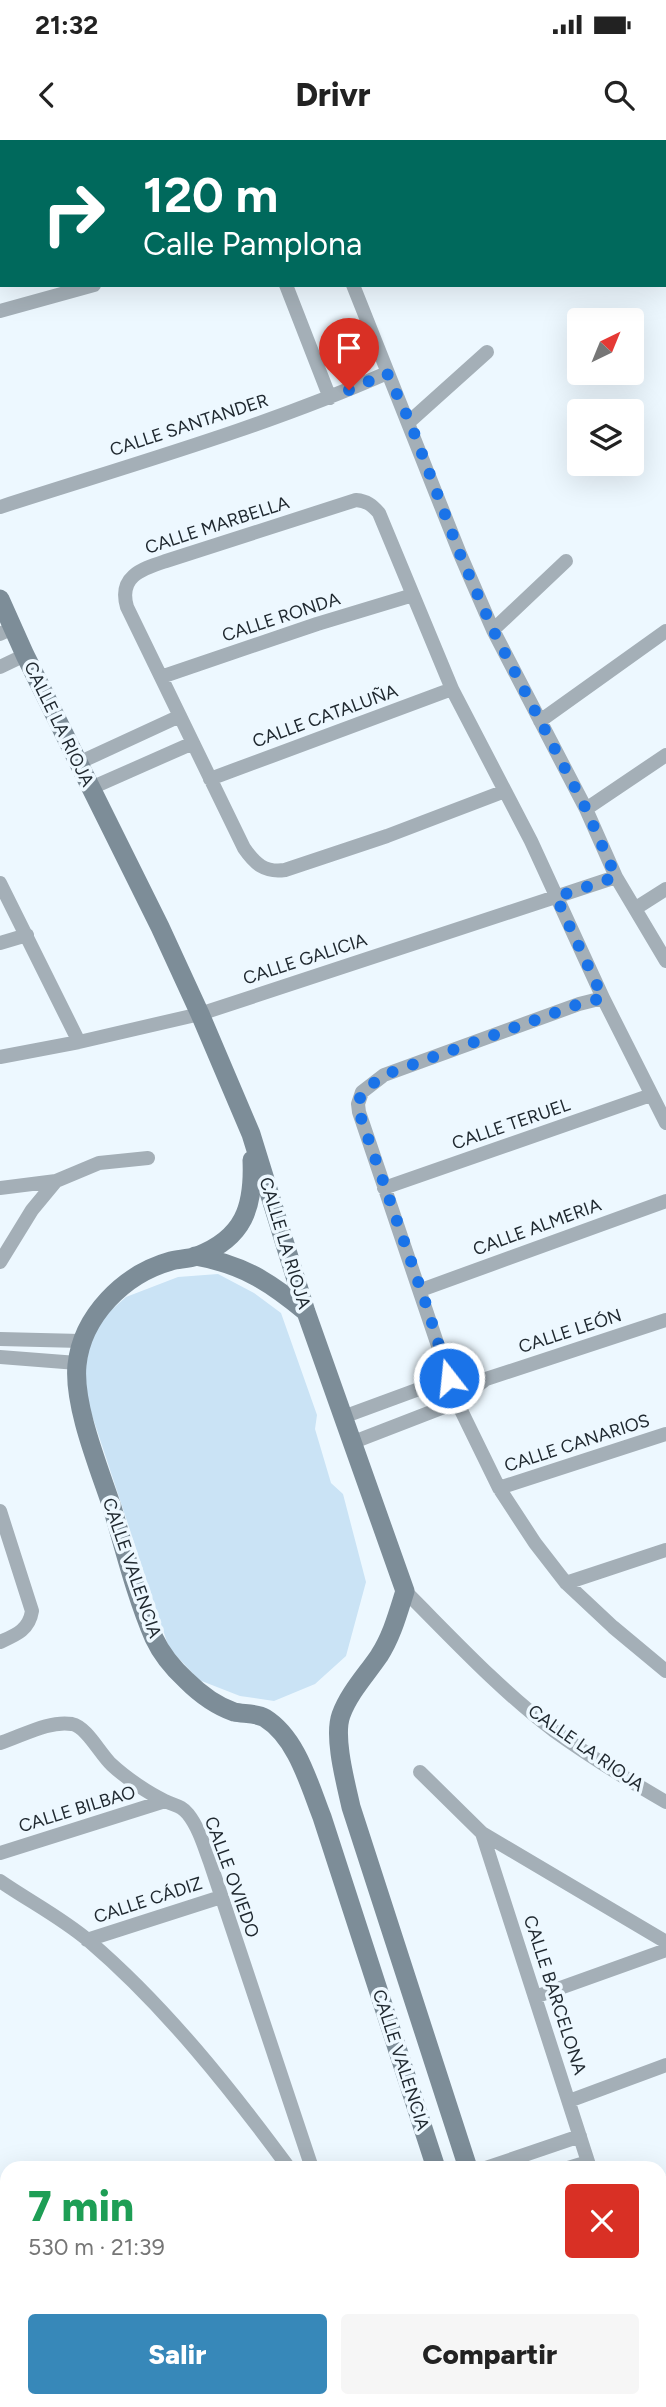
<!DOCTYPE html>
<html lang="es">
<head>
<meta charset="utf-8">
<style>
  :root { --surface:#fff; --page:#f6f6f6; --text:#222; --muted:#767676; --accent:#3788b9 }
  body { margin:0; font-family:Figtree,sans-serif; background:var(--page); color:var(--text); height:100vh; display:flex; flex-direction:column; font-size:26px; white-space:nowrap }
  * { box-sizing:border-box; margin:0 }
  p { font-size:23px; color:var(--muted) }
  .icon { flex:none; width:38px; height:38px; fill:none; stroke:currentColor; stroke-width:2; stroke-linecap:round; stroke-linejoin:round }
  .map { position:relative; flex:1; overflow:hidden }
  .side { position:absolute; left:0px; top:2021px; width:667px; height:247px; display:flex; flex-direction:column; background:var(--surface); border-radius:21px 21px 0 0; box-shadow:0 7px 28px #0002 }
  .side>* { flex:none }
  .top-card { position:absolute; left:0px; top:0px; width:667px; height:147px; box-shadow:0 7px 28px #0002; background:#00695c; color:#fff; overflow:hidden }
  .needle { width:46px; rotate:43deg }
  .fabs { position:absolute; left:567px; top:168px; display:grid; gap:14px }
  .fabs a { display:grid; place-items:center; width:77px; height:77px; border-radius:7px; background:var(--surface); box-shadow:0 7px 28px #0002; font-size:35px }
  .pin { position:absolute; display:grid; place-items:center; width:60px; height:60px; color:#fff; margin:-72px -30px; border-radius:50% 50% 50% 0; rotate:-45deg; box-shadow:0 0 7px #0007 }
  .pin .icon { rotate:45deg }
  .me { position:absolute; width:77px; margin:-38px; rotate:344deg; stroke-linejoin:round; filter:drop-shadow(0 0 5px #0008) }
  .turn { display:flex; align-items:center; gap:24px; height:147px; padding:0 28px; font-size:32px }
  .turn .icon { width:91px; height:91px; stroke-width:2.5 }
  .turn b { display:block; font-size:49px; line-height:60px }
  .round { display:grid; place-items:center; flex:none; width:74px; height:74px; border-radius:7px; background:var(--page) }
  .overview { display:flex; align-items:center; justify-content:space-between; height:119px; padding:0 28px }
  h1 { font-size:42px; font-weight:800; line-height:52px; color:#1e9e55 }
  .action { display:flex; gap:14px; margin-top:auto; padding:14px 28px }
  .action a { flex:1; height:80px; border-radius:7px; background:var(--accent); color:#fff; font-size:28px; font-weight:800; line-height:80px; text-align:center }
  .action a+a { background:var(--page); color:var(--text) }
  .status { display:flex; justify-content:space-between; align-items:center; height:49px; padding:0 35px; background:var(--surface); direction:ltr }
  .status svg { height:19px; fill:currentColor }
  header { display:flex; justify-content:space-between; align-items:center; height:91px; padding:0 28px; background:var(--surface); font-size:32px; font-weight:800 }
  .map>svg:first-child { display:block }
  .park { fill:#cae3f5 }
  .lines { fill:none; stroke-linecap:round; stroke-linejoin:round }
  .street { stroke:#a4afb7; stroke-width:14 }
  .secondary { stroke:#7d8d98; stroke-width:19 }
  .route { stroke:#1a73e8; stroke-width:12; stroke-dasharray:0 21.6 }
  .labels { text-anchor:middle; stroke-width:7; stroke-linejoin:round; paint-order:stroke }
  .street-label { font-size:18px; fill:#202930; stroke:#edf8ff }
</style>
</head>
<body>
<div class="status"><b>21:32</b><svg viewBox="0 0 49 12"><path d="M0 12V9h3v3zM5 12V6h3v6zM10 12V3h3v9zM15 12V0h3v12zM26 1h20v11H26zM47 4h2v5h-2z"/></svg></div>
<header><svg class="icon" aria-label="back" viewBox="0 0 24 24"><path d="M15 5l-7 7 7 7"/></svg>Drivr<svg class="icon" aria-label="search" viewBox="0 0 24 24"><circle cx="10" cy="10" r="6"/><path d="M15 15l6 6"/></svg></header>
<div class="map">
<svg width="666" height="2267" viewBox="0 0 666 2267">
  <rect width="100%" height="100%" fill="#edf8ff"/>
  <!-- park -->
  <path class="park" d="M 218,1134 L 254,1153 L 281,1173 L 317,1275 L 315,1289 L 331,1343 L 343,1354 L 366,1442 L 346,1516 L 315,1544 L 274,1561 L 240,1556 L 199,1540 L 169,1508 L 80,1239 L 90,1189 L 126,1157 L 178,1137 Z"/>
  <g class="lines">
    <!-- street -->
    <path class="street" d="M 300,0 L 300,2
      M 147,2 L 152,0
      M 0,48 L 2,48
      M 286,145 L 330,258
      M 353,145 L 460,414 L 493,490 L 586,669 L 616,737 L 666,821
      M 0,171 L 94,145
      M 409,282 L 487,212
      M 0,367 C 130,325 262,288 387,233
      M 493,490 L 566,421
      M 0,494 L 13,488
      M 0,527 L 25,515
      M 161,537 L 317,484 L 413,455
      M 540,581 L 666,491
      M 78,623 L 180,576
      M 210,639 L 452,549
      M 91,648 L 193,603
      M 505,651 L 387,696 L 285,730 C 265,733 255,724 244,708 L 127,467 C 118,436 142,429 166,421 L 356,360 C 367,361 372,365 379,373 L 452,549 L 531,701 L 603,858
      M 586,669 L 666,615
      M 0,743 L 79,902
      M 636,768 L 666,749
      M 0,803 L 27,795
      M 0,917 L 79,902 L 200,874 L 616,737
      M 666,983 L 603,858 L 579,864 L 384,935 L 362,952 L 358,964 L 359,972 L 457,1262 L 499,1348 L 535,1403 L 566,1443 L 613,1487 L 666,1531
      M 0,1048 L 56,1041 L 99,1023 L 148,1018
      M 384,1048 L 651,955
      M 0,1122 L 32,1070 L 56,1041
      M 421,1150 L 666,1061
      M 0,1199 L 81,1201
      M 0,1217 L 77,1223
      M 343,1277 L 449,1238 L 486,1239 L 666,1180
      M 351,1303 L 457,1262 L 486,1239
      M 499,1348 L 666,1294
      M 0,1371 L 32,1471 C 29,1490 16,1495 0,1502
      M 566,1443 L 666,1410
      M 405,1451 C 452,1498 499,1549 553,1590 C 589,1616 628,1640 666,1662
      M 0,1603 C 22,1596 49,1580 72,1584 C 87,1587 100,1614 112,1625 C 126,1638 148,1653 165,1661 C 175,1666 181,1665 188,1674 C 199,1688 204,1706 210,1722 L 312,2028
      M 420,1632 L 482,1693 L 666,1802
      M 482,1693 L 590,2028
      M 0,1713 L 165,1661
      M 0,1741 C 29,1761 62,1778 89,1801 C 165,1866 230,1948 289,2028
      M 87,1800 L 221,1757
      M 535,1857 L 666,1810
      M 569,1961 L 666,1925
      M 486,2028 L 580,1996
      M 568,2028 L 588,2022
      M 660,2044 L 666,2042
      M 660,2153 L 666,2152
      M 660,2242 L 666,2261
      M 408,2261 L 414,2267"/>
    <!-- secondary -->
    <path class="secondary" d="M 0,459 L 25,515 L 160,787 L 200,874 L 251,994 L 306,1172 L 405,1451 C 398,1473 392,1496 379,1516 C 366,1535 349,1553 341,1575 C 333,1597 346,1644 351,1667 L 468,2028
      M 252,1020 C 254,1067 244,1098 197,1116 C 188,1119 179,1119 171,1121 C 124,1134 82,1176 77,1225 C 73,1265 99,1328 112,1367 C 125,1411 136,1456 154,1498 C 161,1513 174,1529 186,1540 C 199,1553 217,1566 234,1572 C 244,1574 257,1573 265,1578 C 297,1598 309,1644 322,1677 L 436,2028
      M 195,1116 C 242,1124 270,1142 306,1172
      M 508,2261 L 510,2267
      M 546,2261 L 548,2267"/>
  </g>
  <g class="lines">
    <!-- route -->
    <path class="route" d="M 349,250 L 387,233 L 410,282 L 460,414 L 493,490 L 586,669 L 616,737 L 556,757 L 603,858 L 579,864 L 384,935 L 362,952 L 358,964 L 359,972 L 428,1170 L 449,1238"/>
  </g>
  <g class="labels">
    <!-- street labels -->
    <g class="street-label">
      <text transform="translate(189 285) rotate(-18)" y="6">CALLE SANTANDER</text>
      <text transform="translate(217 385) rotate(-18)" y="6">CALLE MARBELLA</text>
      <text transform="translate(281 477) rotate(-18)" y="6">CALLE RONDA</text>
      <text transform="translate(325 576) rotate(-20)" y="6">CALLE CATALUÑA</text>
      <text transform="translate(59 584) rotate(64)" y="6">CALLE LA RIOJA</text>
      <text transform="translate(305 819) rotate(-18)" y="6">CALLE GALICIA</text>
      <text transform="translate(511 984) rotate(-19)" y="6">CALLE TERUEL</text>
      <text transform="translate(537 1087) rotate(-20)" y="6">CALLE ALMERIA</text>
      <text transform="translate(285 1103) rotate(73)" y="6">CALLE LA RIOJA</text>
      <text transform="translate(570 1191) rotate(-18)" y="6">CALLE LEÓN</text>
      <text transform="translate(577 1303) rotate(-18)" y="6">CALLE CANARIOS</text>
      <text transform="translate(132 1428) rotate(71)" y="6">CALLE VALENCIA</text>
      <text transform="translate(586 1608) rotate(35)" y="6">CALLE LA RIOJA</text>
      <text transform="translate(77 1669) rotate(-17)" y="6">CALLE BILBAO</text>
      <text transform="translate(232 1737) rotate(70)" y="6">CALLE OVIEDO</text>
      <text transform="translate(148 1760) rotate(-18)" y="6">CALLE CÁDIZ</text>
      <text transform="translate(555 1855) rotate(72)" y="6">CALLE BARCELONA</text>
      <text transform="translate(401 1920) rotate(72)" y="6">CALLE VALENCIA</text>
    </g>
  </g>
</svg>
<div class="fabs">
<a><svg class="needle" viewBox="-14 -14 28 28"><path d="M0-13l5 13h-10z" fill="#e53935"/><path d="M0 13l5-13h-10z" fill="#767676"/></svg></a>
<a><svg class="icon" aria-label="layers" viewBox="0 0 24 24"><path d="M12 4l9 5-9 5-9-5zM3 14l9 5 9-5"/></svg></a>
</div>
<div class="pin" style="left:349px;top:250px;background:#d93025"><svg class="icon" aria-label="arrive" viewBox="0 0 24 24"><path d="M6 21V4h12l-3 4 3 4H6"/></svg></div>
<svg class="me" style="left:449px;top:1238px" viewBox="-20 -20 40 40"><circle r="17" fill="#1a73e8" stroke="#fff" stroke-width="3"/><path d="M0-11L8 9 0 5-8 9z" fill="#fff"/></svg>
<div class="top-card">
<div class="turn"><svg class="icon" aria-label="right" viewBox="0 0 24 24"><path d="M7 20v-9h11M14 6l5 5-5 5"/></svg><div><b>120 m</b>Calle Pamplona</div></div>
</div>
<section class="side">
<div class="overview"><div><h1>7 min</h1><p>530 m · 21:39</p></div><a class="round" style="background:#d93025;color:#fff"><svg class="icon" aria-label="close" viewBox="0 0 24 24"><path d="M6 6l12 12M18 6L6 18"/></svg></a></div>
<div class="action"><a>Salir</a><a>Compartir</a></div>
</section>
</div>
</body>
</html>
